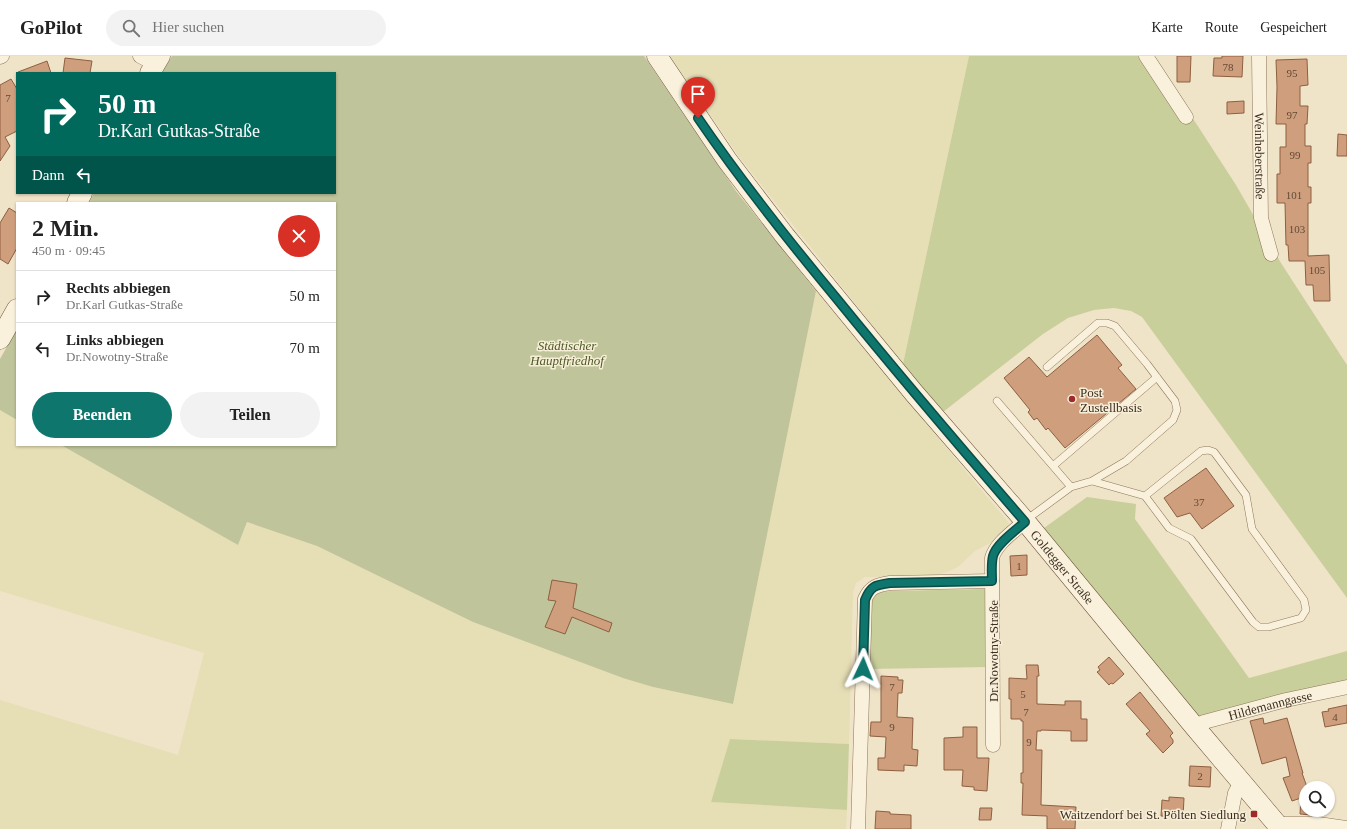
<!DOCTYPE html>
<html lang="de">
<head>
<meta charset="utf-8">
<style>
  :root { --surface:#fff; --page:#f2f2f2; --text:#222; --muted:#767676; --line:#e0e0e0; --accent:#0f766e }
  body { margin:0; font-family:Georgia,serif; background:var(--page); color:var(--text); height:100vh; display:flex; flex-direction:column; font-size:15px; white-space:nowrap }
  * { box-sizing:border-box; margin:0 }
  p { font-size:13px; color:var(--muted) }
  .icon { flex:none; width:22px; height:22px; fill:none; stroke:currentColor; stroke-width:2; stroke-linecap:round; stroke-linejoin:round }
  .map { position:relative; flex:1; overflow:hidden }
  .drawer { position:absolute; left:16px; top:146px; width:320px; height:244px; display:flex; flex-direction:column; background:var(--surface); border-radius:0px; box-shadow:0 1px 3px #0004 }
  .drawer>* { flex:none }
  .banner { position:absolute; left:16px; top:16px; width:320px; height:122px; border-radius:0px; box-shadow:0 1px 3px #0004; background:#00695c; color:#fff; overflow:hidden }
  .fabs { position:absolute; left:1299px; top:725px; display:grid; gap:8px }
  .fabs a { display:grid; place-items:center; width:36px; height:36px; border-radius:50%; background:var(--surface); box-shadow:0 1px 3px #0004; font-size:20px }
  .pin { position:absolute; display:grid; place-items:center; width:34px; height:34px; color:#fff; margin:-41px -17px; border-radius:50% 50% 50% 0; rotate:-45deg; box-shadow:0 0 4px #0007 }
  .pin .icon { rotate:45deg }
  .me { position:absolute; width:44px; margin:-22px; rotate:2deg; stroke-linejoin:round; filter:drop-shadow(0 0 3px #0008) }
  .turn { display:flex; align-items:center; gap:14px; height:84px; padding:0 16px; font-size:18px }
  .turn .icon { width:52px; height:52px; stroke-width:2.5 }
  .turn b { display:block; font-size:28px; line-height:34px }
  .then { display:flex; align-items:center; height:38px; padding:0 16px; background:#0003; gap:8px; font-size:15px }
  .round { display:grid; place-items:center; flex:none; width:42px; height:42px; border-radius:21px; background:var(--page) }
  .overview { display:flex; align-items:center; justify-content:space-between; height:68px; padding:0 16px }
  h1 { font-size:24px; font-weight:700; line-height:30px }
  .primary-button { display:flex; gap:8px; margin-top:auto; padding:8px 16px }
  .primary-button a { flex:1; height:46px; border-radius:24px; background:var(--accent); color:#fff; font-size:16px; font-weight:700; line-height:46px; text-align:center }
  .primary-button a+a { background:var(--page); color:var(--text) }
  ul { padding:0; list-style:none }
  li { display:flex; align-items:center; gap:12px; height:52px; padding:0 16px; border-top:1px solid var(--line) }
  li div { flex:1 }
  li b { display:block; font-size:15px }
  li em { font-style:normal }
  header { display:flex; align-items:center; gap:24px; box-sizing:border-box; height:56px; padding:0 20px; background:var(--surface); border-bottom:1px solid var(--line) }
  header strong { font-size:19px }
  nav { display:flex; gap:22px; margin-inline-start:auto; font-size:14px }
  .search { width:280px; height:36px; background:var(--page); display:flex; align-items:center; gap:10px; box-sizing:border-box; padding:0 14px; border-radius:22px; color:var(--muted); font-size:15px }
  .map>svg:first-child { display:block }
  .farmland { fill:#e6deb5 }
  .green { fill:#c9cf9b }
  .cemetery { fill:#bfc49a }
  .building { fill:#cf9f7d; stroke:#8d5f41 }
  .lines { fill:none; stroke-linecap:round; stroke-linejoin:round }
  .lane-casing { stroke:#8d765c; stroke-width:8 }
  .street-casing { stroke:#8d765c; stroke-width:15 }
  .secondary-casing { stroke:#6f573f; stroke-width:21 }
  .lane { stroke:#faf1dc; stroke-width:7 }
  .street { stroke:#faf1dc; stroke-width:14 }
  .secondary { stroke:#faf1dc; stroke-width:20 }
  .route-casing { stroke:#0a4d48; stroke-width:10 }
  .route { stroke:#0f766e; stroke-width:7 }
  .poi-dot { fill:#9e2a2b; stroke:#f7eed8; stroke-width:1.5 }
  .labels { text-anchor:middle; stroke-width:3; stroke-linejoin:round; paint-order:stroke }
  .number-label { font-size:11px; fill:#624a37 }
  .street-label { font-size:13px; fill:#3d2e20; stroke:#f7eed8 }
  .park-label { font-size:13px; font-style:italic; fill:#4d5a26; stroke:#f7eed8 }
  .poi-label { font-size:13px; fill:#3d2e20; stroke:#f7eed8; text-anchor:start }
</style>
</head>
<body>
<header>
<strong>GoPilot</strong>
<div class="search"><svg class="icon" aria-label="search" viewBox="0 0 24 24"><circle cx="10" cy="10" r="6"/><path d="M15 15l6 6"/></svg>Hier suchen</div>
<nav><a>Karte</a><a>Route</a><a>Gespeichert</a></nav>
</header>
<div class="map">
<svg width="1347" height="773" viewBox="0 0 1347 773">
  <rect width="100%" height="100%" fill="#f0e4c8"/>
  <!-- farmland -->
  <path class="farmland" d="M 670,0 L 969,0 L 903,308 L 737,98 Z
    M 816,235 L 1009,467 L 1007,475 L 1000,482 L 975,495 L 958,511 L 947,516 L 932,520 L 865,521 L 856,527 L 853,537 L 849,688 L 730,683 L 711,746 L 847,754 L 846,773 L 0,773 L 0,644 L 178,699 L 204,597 L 0,535 L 0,354 L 17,364 L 17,389 L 61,389 L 238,489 L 247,466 L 317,490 L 473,566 L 624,622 L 653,631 L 733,648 Z"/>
  <!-- green -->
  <path class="green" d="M 969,0 L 1138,0 L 1182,66 L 1192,61 L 1236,129 L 1281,207 L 1347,309 L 1347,542 L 1142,261 L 1131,255 L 1114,252 L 1094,254 L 1068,262 L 1043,278 L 943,356 L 903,308 Z
    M 1087,441 L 1136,448 L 1135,463 L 1249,622 L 1347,595 L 1347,626 L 1258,645 L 1199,660 L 1122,572 L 1044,472 Z
    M 984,533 L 987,536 L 988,611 L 869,613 L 872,545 C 876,536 882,536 891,535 Z
    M 730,683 L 849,688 L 847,754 L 711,746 Z"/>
  <!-- cemetery -->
  <path class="cemetery" d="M 172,0 L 644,0 L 736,135 L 816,235 L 733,648 L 653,631 L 623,622 L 473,566 L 317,490 L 247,466 L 238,489 L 61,389 L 335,389 L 335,147 L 89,147 L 94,137 L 335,137 L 335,17 L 162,17 Z
    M 17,273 L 17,364 L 0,354 L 0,303 Z"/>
  <!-- building -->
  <path class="building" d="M 1177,0 L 1191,0 L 1190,26 L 1177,26 Z
    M 1222,0 L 1243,0 L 1242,21 L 1213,20 L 1214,2 L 1222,2 Z
    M 65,2 L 92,5 L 90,17 L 63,17 Z
    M 1307,3 L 1308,29 L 1300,30 L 1300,50 L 1308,50 L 1307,68 L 1305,68 L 1305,90 L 1311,90 L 1311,107 L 1308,107 L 1308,131 L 1311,131 L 1311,147 L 1308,147 L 1308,200 L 1329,199 L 1330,245 L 1314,245 L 1313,229 L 1306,229 L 1305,205 L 1289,205 L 1288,189 L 1286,189 L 1285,147 L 1277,147 L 1277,118 L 1280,118 L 1280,91 L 1286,91 L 1286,68 L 1276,68 L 1277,31 L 1276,4 Z
    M 47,5 L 51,17 L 18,17 L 18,16 Z
    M 11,23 L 17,33 L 17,75 L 5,81 L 10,90 L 0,105 L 0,29 Z
    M 1244,45 L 1244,57 L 1227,58 L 1227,46 Z
    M 1338,78 L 1347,79 L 1347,100 L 1337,100 Z
    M 9,152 L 17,157 L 17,192 L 8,208 L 0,203 L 0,167 Z
    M 1097,279 L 1122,309 L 1118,312 L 1136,333 L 1065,392 L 1048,372 L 1046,374 L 1037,362 L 1034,364 L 1028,356 L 1030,354 L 1004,322 L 1029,301 L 1047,321 Z
    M 1206,412 L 1234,450 L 1202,473 L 1190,457 L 1177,461 L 1164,442 Z
    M 1027,499 L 1027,519 L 1011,520 L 1010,500 Z
    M 552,524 L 577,528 L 573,552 L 612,567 L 609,576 L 572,561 L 565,578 L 545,571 L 556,545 L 548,544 Z
    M 1109,601 L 1124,618 L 1113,628 L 1111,627 L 1109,629 L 1097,616 L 1100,614 L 1098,611 Z
    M 1026,609 L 1038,609 L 1039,620 L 1037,620 L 1037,648 L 1065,649 L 1065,645 L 1081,645 L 1081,663 L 1087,663 L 1087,685 L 1071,685 L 1071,675 L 1041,674 L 1041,675 L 1037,675 L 1036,694 L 1042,694 L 1041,749 L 1076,751 L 1075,773 L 1047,773 L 1047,760 L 1022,759 L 1023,727 L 1021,727 L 1021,717 L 1023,717 L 1023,665 L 1021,665 L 1021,663 L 1011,663 L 1011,643 L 1009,643 L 1009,622 L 1027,623 Z
    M 881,620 L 898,621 L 898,624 L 903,624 L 902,637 L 898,637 L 897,661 L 913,662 L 912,693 L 918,694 L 917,710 L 904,709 L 904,715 L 878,714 L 878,702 L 885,702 L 886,681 L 870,680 L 871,666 L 881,666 Z
    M 1140,636 L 1173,677 L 1170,680 L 1173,684 L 1173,687 L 1163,697 L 1146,678 L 1150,675 L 1126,648 Z
    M 1347,649 L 1347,667 L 1325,671 L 1322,656 L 1329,655 L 1328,653 Z
    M 1263,662 L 1264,668 L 1287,662 L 1303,717 L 1302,717 L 1307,731 L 1303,732 L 1306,741 L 1306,754 L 1311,754 L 1312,759 L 1300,758 L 1301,742 L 1292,745 L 1283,722 L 1290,720 L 1286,701 L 1262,708 L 1250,665 Z
    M 963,671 L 977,671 L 977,702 L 989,702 L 987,735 L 974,734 L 974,731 L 962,730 L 963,714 L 944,714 L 944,682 L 963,681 Z
    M 1190,710 L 1211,711 L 1210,731 L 1189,730 Z
    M 1169,741 L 1184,742 L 1183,761 L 1161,760 L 1162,744 L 1169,745 Z
    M 980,752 L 992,752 L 991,764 L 979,764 Z
    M 876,755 L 890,756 L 890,758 L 911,759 L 911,773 L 875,773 Z"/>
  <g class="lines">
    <defs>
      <path id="lane" d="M 1047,311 L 1098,267 L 1107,267 L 1115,270 L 1147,308 L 1175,345 L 1177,354 L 1173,364 L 1126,405 L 1092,425
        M 997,345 L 1071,431
        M 1053,410 L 1157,321
        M 1026,464 L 1071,431 L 1092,425 L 1145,440 L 1169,472 L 1191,483 L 1253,566 L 1259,571 L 1269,571 L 1301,562 L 1306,554 L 1304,544 L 1252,473 L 1246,439 L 1214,396 L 1208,394 L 1201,395 L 1145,440"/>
      <g id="street">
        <path d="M 140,0 L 155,8"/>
        <path d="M 1146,0 L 1186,61"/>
        <path id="s1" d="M 1259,0 L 1261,162 L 1271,198"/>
        <path d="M 0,1 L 2,0"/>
        <path id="s2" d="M 1194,670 L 1204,666 L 1286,644 L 1347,631"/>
        <path d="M 993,689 L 992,502 C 996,487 1014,476 1025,465"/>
        <path d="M 1276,768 L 1318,768 L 1347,772"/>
        <path d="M 858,773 L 865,543 C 870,531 877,529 890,527 L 992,525"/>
        <path d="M 1228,773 L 1235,737 L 1241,726"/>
      </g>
      <g id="secondary">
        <path id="s3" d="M 657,0 L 727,104 L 785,180 L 914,337 L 1025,465 L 1194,670 L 1281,773"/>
        <path d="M 150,17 L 160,0"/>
        <path d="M 77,147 L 82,137"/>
        <path d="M 0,283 L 17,253"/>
      </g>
    </defs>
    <!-- lane casing -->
    <use href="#lane" class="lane-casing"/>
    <!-- street casing -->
    <use href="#street" class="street-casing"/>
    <!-- secondary casing -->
    <use href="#secondary" class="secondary-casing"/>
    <!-- lane -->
    <use href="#lane" class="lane"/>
    <!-- street -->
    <use href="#street" class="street"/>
    <!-- secondary -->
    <use href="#secondary" class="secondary"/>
  </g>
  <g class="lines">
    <defs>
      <path id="route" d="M 698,62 C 741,125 788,184 837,243 C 898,318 961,392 1025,466 C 1016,474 996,488 993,500 C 991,508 992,517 992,525 L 890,527 C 876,529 871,529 865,544 L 863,613"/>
    </defs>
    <!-- route casing -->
    <use href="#route" class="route-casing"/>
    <!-- route -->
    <use href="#route" class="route"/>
  </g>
  <!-- markers -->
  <g class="poi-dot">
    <circle cx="1072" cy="343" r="4"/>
    <rect x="1250" y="754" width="8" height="8" rx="2"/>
  </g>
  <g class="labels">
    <!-- number labels -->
    <g class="number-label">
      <text x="1228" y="15">78</text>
      <text x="1292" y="21">95</text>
      <text x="8" y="46">7</text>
      <text x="1292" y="63">97</text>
      <text x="1295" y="103">99</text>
      <text x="1294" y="143">101</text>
      <text x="1297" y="177">103</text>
      <text x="1317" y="218">105</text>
      <text x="1199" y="450">37</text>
      <text x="1019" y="514">1</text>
      <text x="892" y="635">7</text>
      <text x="1023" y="642">5</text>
      <text x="1026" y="660">7</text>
      <text x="1335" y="665">4</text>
      <text x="892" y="675">9</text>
      <text x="1029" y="690">9</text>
      <text x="1200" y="724">2</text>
    </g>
    <!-- street labels -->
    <g class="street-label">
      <text dy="5" stroke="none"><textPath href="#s1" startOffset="100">Weinheberstraße</textPath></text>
      <text dy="5" stroke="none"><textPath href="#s3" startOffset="653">Goldegger Straße</textPath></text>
      <text transform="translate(993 595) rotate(-90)" y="5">Dr.Nowotny-Straße</text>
      <text dy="5" stroke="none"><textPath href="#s2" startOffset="79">Hildemanngasse</textPath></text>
    </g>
    <!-- park labels -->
    <g class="park-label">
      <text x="567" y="294">Städtischer<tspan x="567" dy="15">Hauptfriedhof</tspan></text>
    </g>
    <!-- poi labels -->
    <g class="poi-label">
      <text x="1080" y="341">Post<tspan x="1080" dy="15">Zustellbasis</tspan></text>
      <text x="1246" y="763" text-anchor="end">Waitzendorf bei St. Pölten Siedlung</text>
    </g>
  </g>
</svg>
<div class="fabs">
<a><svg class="icon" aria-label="search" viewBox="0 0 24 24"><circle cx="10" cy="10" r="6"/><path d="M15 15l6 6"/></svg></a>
</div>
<div class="pin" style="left:698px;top:62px;background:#d93025"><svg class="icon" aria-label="arrive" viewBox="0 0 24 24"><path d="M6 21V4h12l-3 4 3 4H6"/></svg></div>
<svg class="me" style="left:863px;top:613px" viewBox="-20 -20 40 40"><path d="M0-17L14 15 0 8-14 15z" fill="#0f766e" stroke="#fff" stroke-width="4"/></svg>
<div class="banner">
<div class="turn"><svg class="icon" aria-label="right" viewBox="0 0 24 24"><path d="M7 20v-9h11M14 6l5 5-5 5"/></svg><div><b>50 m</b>Dr.Karl Gutkas-Straße</div></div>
<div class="then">Dann<svg class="icon" aria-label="left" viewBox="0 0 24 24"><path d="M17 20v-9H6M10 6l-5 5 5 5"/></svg></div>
</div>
<section class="drawer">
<div class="overview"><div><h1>2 Min.</h1><p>450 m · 09:45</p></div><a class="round" style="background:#d93025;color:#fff"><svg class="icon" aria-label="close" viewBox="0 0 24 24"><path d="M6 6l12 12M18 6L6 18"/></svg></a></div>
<ul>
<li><svg class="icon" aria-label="right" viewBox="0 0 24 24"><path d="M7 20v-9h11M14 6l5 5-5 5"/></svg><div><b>Rechts abbiegen</b><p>Dr.Karl Gutkas-Straße</p></div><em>50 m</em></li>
<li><svg class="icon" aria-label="left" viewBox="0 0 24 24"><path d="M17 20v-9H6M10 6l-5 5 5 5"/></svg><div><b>Links abbiegen</b><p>Dr.Nowotny-Straße</p></div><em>70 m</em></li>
</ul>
<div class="primary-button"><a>Beenden</a><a>Teilen</a></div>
</section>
</div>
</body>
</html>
